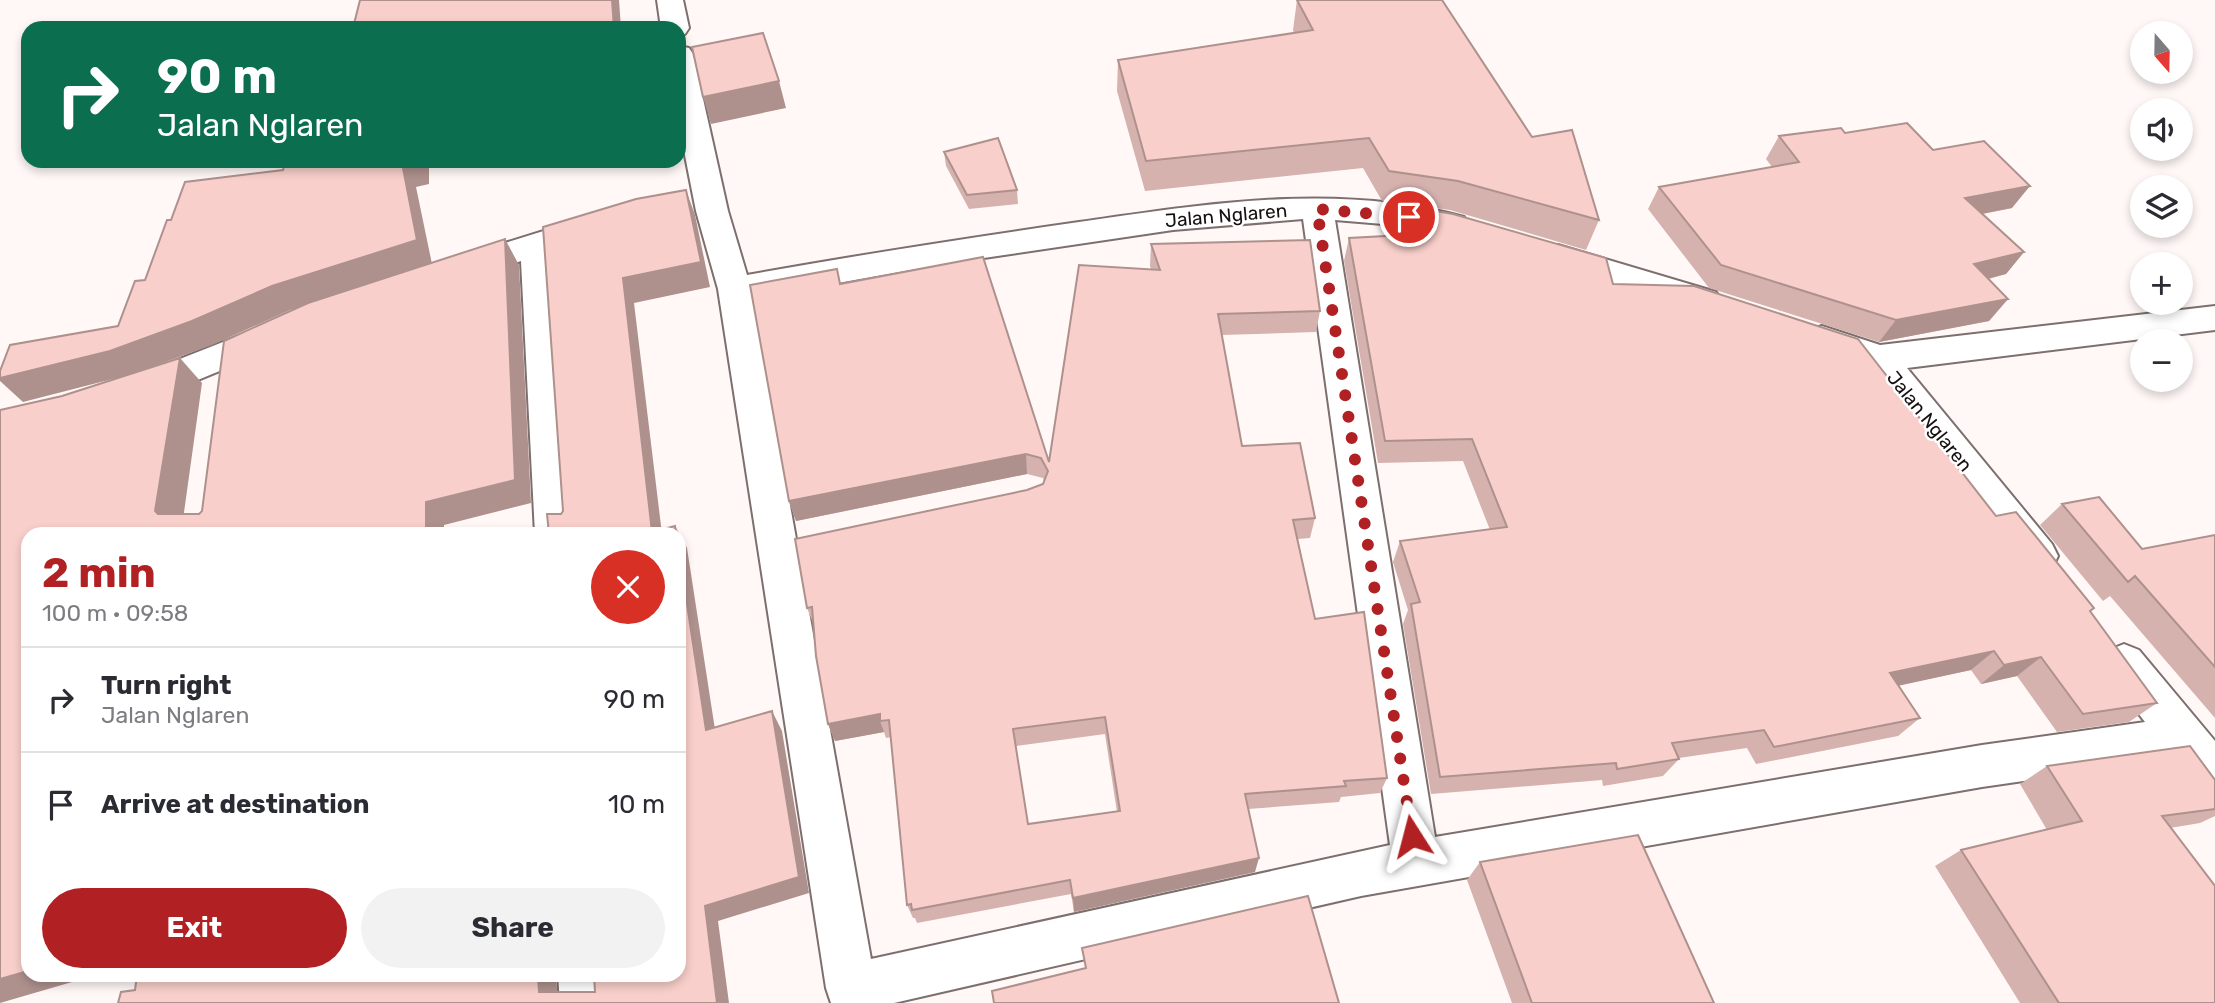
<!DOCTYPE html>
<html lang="en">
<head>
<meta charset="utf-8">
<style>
  :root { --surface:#fff; --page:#f2f2f3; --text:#2b2b33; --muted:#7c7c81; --line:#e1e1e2; --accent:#b12023 }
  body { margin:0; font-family:Rubik,sans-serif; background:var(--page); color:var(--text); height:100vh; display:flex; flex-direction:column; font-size:26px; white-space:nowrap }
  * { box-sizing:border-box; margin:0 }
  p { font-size:23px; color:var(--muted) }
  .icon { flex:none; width:38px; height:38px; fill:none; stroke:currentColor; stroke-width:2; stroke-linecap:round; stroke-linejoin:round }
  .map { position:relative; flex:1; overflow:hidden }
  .sheet { position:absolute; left:21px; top:527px; width:665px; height:455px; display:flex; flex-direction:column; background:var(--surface); border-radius:21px; box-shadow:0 4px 10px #0003 }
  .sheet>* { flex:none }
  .guide { position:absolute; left:21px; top:21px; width:665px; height:147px; border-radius:21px; box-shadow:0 4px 10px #0003; background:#0b6e4f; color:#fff; overflow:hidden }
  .needle { width:46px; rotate:160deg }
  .tools { position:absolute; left:2130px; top:21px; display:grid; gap:14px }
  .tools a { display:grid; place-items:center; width:63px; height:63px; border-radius:50%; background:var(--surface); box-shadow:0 4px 10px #0003; font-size:35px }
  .pin { position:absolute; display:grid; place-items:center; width:60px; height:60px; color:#fff; margin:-30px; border:4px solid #fff; border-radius:50%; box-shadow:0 2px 7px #0007 }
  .me { position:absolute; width:77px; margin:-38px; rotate:351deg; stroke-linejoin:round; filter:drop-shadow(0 0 5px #0008) }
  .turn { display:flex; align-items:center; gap:24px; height:147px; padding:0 21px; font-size:32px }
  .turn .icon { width:91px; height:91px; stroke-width:2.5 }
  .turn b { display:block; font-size:49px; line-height:60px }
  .round { display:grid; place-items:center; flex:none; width:74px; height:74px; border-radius:37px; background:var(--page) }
  .headline { display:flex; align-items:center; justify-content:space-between; height:119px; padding:0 21px }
  h1 { font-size:42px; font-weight:700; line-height:52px; color:var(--accent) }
  .button { display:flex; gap:14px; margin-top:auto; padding:14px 21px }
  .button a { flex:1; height:80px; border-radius:42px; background:var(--accent); color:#fff; font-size:28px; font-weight:700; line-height:80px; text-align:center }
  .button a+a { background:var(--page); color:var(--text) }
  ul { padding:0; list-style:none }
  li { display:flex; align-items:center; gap:21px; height:105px; padding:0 21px; border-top:2px solid var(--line) }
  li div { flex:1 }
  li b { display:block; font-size:26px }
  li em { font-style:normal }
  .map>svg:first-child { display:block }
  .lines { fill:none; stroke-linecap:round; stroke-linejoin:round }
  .minor-casing { stroke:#7d6f6d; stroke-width:4 }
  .minor { fill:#fff; fill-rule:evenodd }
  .wall { fill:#d5b2ae; fill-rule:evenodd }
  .shaded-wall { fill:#ae918d }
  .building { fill:#f8cfca; stroke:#ae918d; stroke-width:2; fill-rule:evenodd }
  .route { stroke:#b12023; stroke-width:12; stroke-dasharray:0 21.6 }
  .labels { text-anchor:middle; stroke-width:5; stroke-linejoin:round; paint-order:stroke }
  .street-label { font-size:19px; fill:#161110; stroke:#fff }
</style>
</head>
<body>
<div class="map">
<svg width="2215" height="1003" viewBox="0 0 2215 1003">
  <rect width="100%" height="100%" fill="#fff8f7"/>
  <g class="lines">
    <defs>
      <path id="minor" d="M 657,0 L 683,0 L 689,28 L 685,34 L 679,35 L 679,28 L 661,28 Z
        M 679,46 L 689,48 L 693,54 L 728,211 L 747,275 C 858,255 968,238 1079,222 C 1207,204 1337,182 1464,217 L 1469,225 L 1464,233 L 1453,236 L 1407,226 L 1335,220 L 1435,837 L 1982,745 L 2145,722 L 2109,676 L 2103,663 L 2109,650 L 2124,644 L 2139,650 L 2215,741 L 2215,796 L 2199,790 L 2174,759 L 1982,787 L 1361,896 L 894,1003 L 831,1003 L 826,988 L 718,289 L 696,211 L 679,125 ZM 1303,219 L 1390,845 L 871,959 L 753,298 L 950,263 L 1173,230 Z
        M 595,215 L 606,218 L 611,226 L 606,234 L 553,251 L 575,534 L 535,534 L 521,261 L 462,280 L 450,276 L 445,268 L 450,260 Z
        M 1558,245 L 1716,292 L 1721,301 L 1716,310 L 1704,313 L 1546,264 L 1542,256 L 1546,248 Z
        M 2215,306 L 2215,330 L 1907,368 L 2052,544 L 2058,556 L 2052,568 L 2038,573 L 2024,568 L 1867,367 L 1810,348 L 1805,339 L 1810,330 L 1822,326 L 1880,345 Z
        M 271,323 L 283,327 L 288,336 L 283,345 L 142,403 L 129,399 L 124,389 L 129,379 Z
        M 558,975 L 608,975 L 610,1003 L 560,1003 Z"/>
    </defs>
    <!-- minor casing -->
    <use href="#minor" class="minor-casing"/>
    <!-- minor -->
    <use href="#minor" class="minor"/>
  </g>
  <!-- wall -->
  <path class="wall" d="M 1297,0 L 1532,137 L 1599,220 L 1586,250 L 1450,210 L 1382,201 L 1363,168 L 1145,191 L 1117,91 L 1118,60 L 1294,33 L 1293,30 Z
    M 1845,133 L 1933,150 L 2012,208 L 1983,214 L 2024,252 L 2006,274 L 1989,279 L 2008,299 L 1989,321 L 1879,342 L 1709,288 L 1648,209 L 1659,187 L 1772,167 L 1766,159 L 1779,136 Z
    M 944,152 L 1017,190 L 1018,204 L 969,209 L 946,166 Z
    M 1406,206 L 1613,284 L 1996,516 L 2090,611 L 2157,703 L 2129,722 L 2057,732 L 2017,676 L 1981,684 L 1971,670 L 1899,685 L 1920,718 L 1898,736 L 1756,764 L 1747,748 L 1679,758 L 1679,759 L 1663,776 L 1603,786 L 1602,780 L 1431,794 L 1403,624 L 1408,610 L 1393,562 L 1400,541 L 1490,530 L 1463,461 L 1378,463 L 1344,261 L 1349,238 L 1403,235 L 1400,230 Z
    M 1151,244 L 1320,311 L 1316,332 L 1222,335 L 1242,446 L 1315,518 L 1310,538 L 1298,539 L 1315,619 L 1387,778 L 1380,793 L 1341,797 L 1339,802 L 1248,809 L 1255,872 L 1074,912 L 1071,894 L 917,923 L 915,918 L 913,918 L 907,905 L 891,737 L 886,738 L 884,732 L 835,741 L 828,724 L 813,623 L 807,608 L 1027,490 L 1043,484 L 1044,481 L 1043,478 L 1027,474 L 796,521 L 789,501 L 840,284 L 1049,462 L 1151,269 L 1150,266 ZM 1105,734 L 1117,812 L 1028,824 L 1016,746 Z
    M 2062,504 L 2142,549 L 2215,535 L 2215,718 L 2110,596 L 2103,601 L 2040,525 Z
    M 2047,766 L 2215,780 L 2215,816 L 2200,823 L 2170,828 L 2215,1003 L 2020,1003 L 1935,866 L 1961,850 L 2047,830 L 2020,784 Z
    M 1480,862 L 1714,1003 L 1512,1003 L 1467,880 Z"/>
  <!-- shaded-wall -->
  <path class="shaded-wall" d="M 612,0 L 619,0 L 621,28 L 614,28 Z
    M 779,81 L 786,108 L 711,124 L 703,97 Z
    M 410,161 L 429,161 L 429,184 L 416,187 L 432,264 L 290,310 L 212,345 L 132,374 L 23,402 L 0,381 L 0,378 L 110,351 L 402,163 Z
    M 523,161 L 538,161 L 525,164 Z
    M 2030,186 L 2012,208 L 1949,220 L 1965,198 Z
    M 686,190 L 695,215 L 710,287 L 634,303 L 662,534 L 652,532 L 623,278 Z
    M 505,239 L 519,265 L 531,503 L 444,525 L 444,534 L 426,534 L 426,502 Z
    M 2024,252 L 2006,274 L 1957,286 L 1974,264 Z
    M 2008,299 L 1989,321 L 1879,342 L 1896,320 Z
    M 180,358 L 202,383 L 181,534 L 155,511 Z
    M 1026,454 L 1027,474 L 796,521 L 789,501 Z
    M 675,526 L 687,548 L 718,749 L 706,730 L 679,551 L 679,534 L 676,534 Z
    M 1994,651 L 1971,670 L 1870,692 L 1890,673 Z
    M 2041,657 L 2017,676 L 1981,684 L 2004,665 Z
    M 772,711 L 782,731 L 809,893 L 718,921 L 729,1003 L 717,1003 L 705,906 Z
    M 880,714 L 880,721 L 884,732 L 835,741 L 828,724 Z
    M 1259,858 L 1255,872 L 1074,912 L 1073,898 Z
    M 28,971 L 28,975 L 96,975 L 0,1003 L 0,979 Z
    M 538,975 L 556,975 L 558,1003 L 539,992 Z"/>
  <!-- building -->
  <path class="building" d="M 360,0 L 612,0 L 614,28 L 353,28 Z
    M 1297,0 L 1442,0 L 1532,137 L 1572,130 L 1599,220 L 1458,181 L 1389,171 L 1369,138 L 1146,161 L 1118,60 L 1313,30 Z
    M 763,33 L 779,81 L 703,97 L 692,47 Z
    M 1907,123 L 1933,150 L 1984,141 L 2030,186 L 1965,198 L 2024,252 L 1974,264 L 2008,299 L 1896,320 L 1721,265 L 1659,187 L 1799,162 L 1779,136 L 1841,128 L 1845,133 Z
    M 998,138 L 1017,190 L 967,195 L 944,152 Z
    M 285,161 L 410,161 L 402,163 L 417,240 L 272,286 L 192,321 L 110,351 L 0,378 L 0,371 L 10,345 L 118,326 L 135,281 L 145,280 L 167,220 L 171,220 L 185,182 L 283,170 Z
    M 686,190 L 701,262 L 623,278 L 652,532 L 675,526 L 676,534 L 549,534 L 547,514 L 561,514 L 563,511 L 543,227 L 636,199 Z
    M 1406,206 L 1453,214 L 1606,258 L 1613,284 L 1694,286 L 1858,339 L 1996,516 L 2016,512 L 2094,608 L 2090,611 L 2157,703 L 2083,714 L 2041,657 L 2004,665 L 1994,651 L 1890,673 L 1920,718 L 1774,747 L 1764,730 L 1672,743 L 1679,759 L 1617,769 L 1616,763 L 1440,777 L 1411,604 L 1420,602 L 1400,541 L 1507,527 L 1472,439 L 1385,441 L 1349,238 L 1423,234 Z
    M 505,239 L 515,480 L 426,502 L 426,534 L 28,534 L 28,971 L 0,979 L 0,410 L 62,396 L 180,358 L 155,511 L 158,514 L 199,514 L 202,511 L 224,341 L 308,303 Z
    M 1310,240 L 1320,311 L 1218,314 L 1242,446 L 1300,443 L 1315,518 L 1293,520 L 1315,619 L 1364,612 L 1387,778 L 1344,781 L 1346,786 L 1245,794 L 1259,858 L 1073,898 L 1070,880 L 912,910 L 911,904 L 907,905 L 889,720 L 880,721 L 880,714 L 828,724 L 816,656 L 812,607 L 807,608 L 795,539 L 1027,490 L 1043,484 L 1048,471 L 1041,458 L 1026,454 L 789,501 L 750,285 L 837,269 L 840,284 L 983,257 L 1049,462 L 1079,265 L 1160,270 L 1151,244 ZM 1105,717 L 1120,811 L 1028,824 L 1013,729 Z
    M 2099,497 L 2142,549 L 2215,535 L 2215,667 L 2135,576 L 2128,582 L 2062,504 Z
    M 679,551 L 706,730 L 772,711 L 799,877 L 705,906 L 717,1003 L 118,1003 L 121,992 L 135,990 L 137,975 L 538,975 L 539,992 L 595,992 L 594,975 L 679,975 Z
    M 2190,746 L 2215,780 L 2215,809 L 2162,816 L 2215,886 L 2215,1003 L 2059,1003 L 1961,850 L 2082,821 L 2047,766 Z
    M 1638,835 L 1714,1003 L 1532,1003 L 1480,862 Z
    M 1308,896 L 1339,1003 L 994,1003 L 992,991 L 1086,968 L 1082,948 Z"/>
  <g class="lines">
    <!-- route -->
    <path class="route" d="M 1409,217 L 1317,209 L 1412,836"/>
  </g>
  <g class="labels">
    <!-- street labels -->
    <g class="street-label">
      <text transform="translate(1226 215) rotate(-5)" y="7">Jalan Nglaren</text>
      <text transform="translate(1930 421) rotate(51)" y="7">Jalan Nglaren</text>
    </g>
  </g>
</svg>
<div class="tools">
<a><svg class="needle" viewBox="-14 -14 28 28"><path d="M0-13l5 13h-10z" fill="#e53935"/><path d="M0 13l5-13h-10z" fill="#7c7c81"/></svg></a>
<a><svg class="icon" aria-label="sound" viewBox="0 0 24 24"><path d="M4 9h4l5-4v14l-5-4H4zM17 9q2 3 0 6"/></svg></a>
<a><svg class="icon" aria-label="layers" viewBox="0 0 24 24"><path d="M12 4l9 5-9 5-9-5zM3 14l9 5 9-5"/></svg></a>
<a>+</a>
<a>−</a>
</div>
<div class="pin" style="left:1409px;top:217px;background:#d93025"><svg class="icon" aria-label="arrive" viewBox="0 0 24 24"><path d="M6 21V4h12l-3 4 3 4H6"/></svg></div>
<svg class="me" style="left:1412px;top:836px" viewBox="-20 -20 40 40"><path d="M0-17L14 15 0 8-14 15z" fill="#b12023" stroke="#fff" stroke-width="4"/></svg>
<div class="guide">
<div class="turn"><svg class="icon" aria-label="right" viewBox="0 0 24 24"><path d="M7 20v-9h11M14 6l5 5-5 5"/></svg><div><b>90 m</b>Jalan Nglaren</div></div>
</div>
<section class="sheet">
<div class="headline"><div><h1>2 min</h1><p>100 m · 09:58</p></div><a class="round" style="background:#d93025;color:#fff"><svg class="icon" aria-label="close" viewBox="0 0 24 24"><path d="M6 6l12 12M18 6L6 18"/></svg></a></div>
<ul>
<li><svg class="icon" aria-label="right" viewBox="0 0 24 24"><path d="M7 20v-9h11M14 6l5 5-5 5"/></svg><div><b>Turn right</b><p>Jalan Nglaren</p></div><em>90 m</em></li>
<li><svg class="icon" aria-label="arrive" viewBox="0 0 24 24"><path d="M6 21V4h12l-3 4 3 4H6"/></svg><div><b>Arrive at destination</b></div><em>10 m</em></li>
</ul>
<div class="button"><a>Exit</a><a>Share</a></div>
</section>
</div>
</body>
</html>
